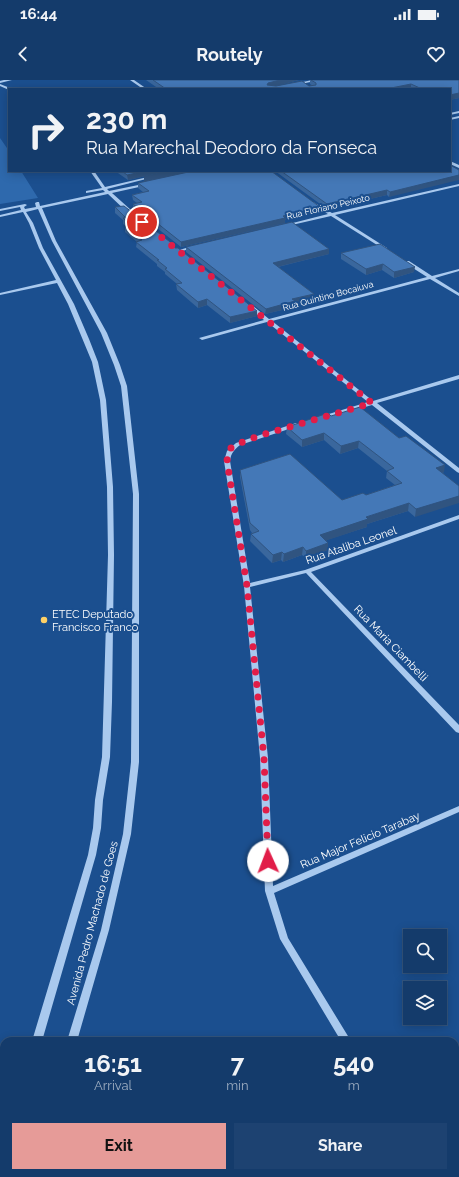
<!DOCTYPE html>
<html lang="en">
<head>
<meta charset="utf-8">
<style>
  :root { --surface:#143b6b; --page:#1d4271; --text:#f1f3f6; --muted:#9dadc1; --line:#33557e; --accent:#e69b98 }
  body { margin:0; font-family:Raleway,sans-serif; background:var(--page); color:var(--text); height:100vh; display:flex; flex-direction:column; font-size:15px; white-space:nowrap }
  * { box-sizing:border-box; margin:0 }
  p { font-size:13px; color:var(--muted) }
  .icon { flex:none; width:22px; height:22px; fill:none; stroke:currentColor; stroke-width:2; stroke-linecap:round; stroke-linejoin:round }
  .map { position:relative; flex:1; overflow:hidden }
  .panel { position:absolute; left:0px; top:957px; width:459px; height:140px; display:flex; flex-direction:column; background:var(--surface); border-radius:12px 12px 0 0; box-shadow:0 2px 10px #0003,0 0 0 1px var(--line) }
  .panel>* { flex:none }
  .top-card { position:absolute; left:8px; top:8px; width:443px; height:84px; border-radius:0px; box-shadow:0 2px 10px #0003,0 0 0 1px var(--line); background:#143b6b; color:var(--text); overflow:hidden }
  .controls { position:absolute; left:403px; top:849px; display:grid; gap:8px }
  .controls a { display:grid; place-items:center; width:44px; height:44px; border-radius:0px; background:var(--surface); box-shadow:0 2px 10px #0003,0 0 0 1px var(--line); font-size:20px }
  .pin { position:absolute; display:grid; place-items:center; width:34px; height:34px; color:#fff; margin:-17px; border:2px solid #fff; border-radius:50%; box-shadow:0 1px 4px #0007 }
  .me { position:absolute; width:44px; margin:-22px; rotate:358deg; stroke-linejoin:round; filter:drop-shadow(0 0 3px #0008) }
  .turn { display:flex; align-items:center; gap:14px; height:84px; padding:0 12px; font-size:18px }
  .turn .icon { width:52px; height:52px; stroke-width:2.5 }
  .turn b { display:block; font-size:28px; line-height:34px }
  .eta { display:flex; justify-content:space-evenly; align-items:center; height:68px; text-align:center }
  .eta b { font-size:24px; font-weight:700; line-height:28px }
  .action { display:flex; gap:8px; margin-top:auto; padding:8px 12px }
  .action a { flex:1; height:46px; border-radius:0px; background:var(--accent); color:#111; font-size:16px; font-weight:700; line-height:46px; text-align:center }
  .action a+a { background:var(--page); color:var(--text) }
  .status { display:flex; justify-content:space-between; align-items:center; height:28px; padding:0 20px; background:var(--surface); direction:ltr }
  .status svg { height:11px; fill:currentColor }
  header { display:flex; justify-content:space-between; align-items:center; height:52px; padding:0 12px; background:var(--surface); font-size:18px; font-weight:700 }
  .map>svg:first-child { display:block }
  .green { fill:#2e69ad }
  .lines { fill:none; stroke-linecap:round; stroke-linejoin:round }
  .minor { fill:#a9c9ee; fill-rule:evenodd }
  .wall { fill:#3a679d }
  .shaded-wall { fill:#305480 }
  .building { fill:#4478b7; stroke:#305480 }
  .route { stroke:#e11d48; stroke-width:7; stroke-dasharray:0 12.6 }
  .poi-dot { fill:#ffd166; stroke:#1b4f8f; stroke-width:1.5 }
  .labels { text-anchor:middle; stroke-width:4; stroke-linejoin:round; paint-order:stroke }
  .far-street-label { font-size:9px; fill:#fff; stroke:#1b4f8f }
  .street-label { font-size:11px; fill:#fff; stroke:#1b4f8f }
  .poi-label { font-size:11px; fill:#fff; stroke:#1b4f8f; text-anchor:start }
</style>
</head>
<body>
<div class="status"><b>16:44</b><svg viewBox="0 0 49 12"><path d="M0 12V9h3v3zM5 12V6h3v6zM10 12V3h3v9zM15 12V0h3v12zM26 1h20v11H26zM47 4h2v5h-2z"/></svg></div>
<header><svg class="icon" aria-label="back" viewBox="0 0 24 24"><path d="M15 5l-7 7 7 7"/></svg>Routely<svg class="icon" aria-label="heart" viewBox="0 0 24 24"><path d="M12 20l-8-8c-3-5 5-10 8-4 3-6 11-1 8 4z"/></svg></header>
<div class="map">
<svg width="459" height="1097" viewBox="0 0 459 1097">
  <rect width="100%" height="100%" fill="#1b4f8f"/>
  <!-- green -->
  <path class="green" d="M 0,58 L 9,71 L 9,91 L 21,91 L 38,118 L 0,124 Z"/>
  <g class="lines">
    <!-- minor -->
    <path class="minor" d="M 4,0 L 12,0 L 0,3 L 0,1 Z
      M 130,0 L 134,0 L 147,9 L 143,9 Z
      M 312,0 L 320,0 L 296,5 L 294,4 Z
      M 0,4 L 10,8 L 11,9 L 9,9 L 9,10 L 0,6 Z
      M 459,31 L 459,33 L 450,35 L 450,33 Z
      M 459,36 L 459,38 L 450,40 L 450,38 Z
      M 450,81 L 459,85 L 459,88 L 450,84 Z
      M 90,91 L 94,91 L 105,107 L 152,96 L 154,97 L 107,109 L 109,111 L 148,103 L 148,105 L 112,113 L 131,130 L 131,132 L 127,132 L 108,114 L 42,128 L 56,161 L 107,253 L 120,285 L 127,306 L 139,414 L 139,682 L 131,754 L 109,850 L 77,961 L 67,961 L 101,850 L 123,754 L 131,682 L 133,414 L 121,306 L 114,285 L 101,253 L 52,161 L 38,129 L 26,132 L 33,143 L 43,168 L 74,224 L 89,259 L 98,282 L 106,320 L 113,407 L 114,475 L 112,622 L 110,677 L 103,720 L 101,748 L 96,775 L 42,961 L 32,961 L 88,775 L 93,748 L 95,720 L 102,677 L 108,475 L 107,407 L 100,320 L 92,282 L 68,224 L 57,203 L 0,215 L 0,213 L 56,200 L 39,168 L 29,143 L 23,132 L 0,137 L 0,135 L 21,130 L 20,127 L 0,131 L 0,129 L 25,124 L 27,125 L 24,127 L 25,129 L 36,127 L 35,123 L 37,122 L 39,122 L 40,126 L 105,112 L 103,110 L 86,113 L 86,111 L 102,108 Z
      M 459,104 L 459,106 L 335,135 L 387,168 L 387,169 L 385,170 L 331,136 L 283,147 L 281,146 L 328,134 L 311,124 L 311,122 L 313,122 L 332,133 Z
      M 196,165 L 198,166 L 198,167 L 178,172 L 176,171 Z
      M 405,181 L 409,181 L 432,196 L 459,189 L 459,191 L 435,198 L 459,213 L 459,216 L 430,199 L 272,241 L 373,321 L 459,295 L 459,299 L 377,323 L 459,388 L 459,393 L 457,392 L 372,325 L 323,339 L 319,339 L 319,337 L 368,322 L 267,242 L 202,260 L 199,258 L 264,240 L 248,227 L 248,225 L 252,225 L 269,239 L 427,197 L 405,183 Z
      M 296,343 L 298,344 L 298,346 L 240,365 C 234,370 231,373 230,381 L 250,503 L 305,490 L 459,435 L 459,439 L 311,492 L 459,645 L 459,653 L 456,652 L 306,493 L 250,507 L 268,678 L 273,806 L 459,726 L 459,732 L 274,813 L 288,858 L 351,961 L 341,961 L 280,859 L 265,811 L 260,678 L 244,506 L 224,381 L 227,371 L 236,363 Z
      M 23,1093 L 33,1093 L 34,1097 L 24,1097 Z
      M 61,1093 L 71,1093 L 72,1097 L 62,1097 Z
      M 421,1093 L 431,1093 L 433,1097 L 423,1097 Z"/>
  </g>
  <!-- wall -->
  <path class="wall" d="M 146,0 L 299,0 L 275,6 L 313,6 L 310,4 L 310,0 L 459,0 L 459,18 L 450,20 L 450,9 L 413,9 L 411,8 L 407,9 L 159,9 Z
    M 115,91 L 168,91 L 128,100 Z
    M 275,91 L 450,91 L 389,117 L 387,115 L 327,129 Z
    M 144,97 L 320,132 L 285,140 L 285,143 L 181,167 L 133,129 L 133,124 L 137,123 L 133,120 L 132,115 L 143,112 L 138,108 L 138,103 L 144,102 Z
    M 115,127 L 175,168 L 257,236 L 230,243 L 207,225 L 198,228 L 177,210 L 176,204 L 177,204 L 165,194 L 165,192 L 157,186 L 157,184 L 136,167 L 137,162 L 125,152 L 125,146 L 126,146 L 123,144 L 123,140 L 115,133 Z
    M 186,167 L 329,169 L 329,174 L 278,187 L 314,214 L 313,219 L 295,224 L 295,227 L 265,234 L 186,172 Z
    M 341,173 L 414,192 L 394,198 L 382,190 L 366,195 L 341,179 Z
    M 331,336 L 444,392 L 442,393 L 415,437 L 408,431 L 367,444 L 367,447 L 326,460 L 328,463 L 328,470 L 306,478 L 302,475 L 283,482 L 281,480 L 272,483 L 250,461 L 251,454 L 252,453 L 250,450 L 240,397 L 240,390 L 342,420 L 366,415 L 395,405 L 386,398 L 387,391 L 358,368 L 340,374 L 324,360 L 302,367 L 286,354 L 287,347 Z"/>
  <!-- shaded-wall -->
  <path class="shaded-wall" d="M 280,0 L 299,0 L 268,8 L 267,5 L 268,3 Z
    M 411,4 L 411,8 L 407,9 L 386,9 Z
    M 459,13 L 459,18 L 450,20 L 450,15 Z
    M 146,91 L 168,91 L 128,100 L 127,95 Z
    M 170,91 L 193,91 L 144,102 L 144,97 Z
    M 459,95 L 459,100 L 389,117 L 390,112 Z
    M 387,110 L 387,115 L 327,129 L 327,124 Z
    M 320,127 L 320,132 L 285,140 L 285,143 L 181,167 L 181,162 Z
    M 329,169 L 329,174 L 273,188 L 273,183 Z
    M 383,184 L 382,190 L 366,195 L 366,189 Z
    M 415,187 L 414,192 L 394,198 L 394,192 Z
    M 314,214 L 313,219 L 295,224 L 295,227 L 265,234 L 266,229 L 292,219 Z
    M 207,219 L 207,225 L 198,228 L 198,222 Z
    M 257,231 L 257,236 L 230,243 L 230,237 Z
    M 324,353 L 324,360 L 302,367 L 302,360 Z
    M 359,361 L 358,368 L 340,374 L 341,366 Z
    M 445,385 L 444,392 L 435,396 L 436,388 Z
    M 459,416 L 459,423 L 415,437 L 416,429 Z
    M 409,423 L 408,431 L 367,444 L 367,447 L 319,463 L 320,455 L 366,437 Z
    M 328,463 L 328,470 L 306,478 L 306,471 Z
    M 303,467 L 302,475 L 283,482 L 284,474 Z
    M 282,472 L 281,480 L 272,483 L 273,475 Z"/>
  <!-- building -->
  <path class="building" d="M 153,0 L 280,0 L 268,3 L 267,5 L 276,6 L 302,1 L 309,6 L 316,5 L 316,3 L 311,0 L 459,0 L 459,13 L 450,15 L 450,9 L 422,9 L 411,4 L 386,9 L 166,9 Z
    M 450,85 L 459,90 L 459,95 L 390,112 L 387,110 L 327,124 L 281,91 L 450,91 Z
    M 122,91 L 146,91 L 127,95 Z
    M 168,91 L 170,91 L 144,97 Z
    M 193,91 L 271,91 L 320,127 L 283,136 L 285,138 L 181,162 L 133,124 L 142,122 L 132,115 L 149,111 L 138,103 Z
    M 124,126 L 174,165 L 175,168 L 178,168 L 257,231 L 230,237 L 207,219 L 198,222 L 176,204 L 182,203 L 165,189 L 167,188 L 157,180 L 159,180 L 136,162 L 142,160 L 125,146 L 130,145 L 123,138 L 126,138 L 115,127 Z
    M 292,142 L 329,169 L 273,183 L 314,214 L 292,219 L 295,221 L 266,229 L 186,167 Z
    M 380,164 L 415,187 L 394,192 L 383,184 L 366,189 L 341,173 Z
    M 360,327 L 399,358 L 406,356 L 445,385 L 436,388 L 459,406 L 459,416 L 416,429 L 409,423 L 366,437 L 368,439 L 320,455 L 328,463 L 306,471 L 303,467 L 284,474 L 282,472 L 273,475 L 251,454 L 259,451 L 250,443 L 240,390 L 290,374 L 342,420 L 363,413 L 366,415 L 402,403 L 387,391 L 394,388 L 359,361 L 341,366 L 324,353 L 302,360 L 287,347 L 328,333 L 331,336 Z"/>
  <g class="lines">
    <!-- route -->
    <path class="route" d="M 142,142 L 372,323 L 258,356 L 238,364 L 231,368 L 228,373 L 227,381 L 247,506 L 264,678 L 268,781"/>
  </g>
  <!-- markers -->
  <circle class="poi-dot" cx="44" cy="540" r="4"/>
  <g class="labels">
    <!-- far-street labels -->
    <g class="far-street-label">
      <text transform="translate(328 127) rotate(-13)" y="3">Rua Floriano Peixoto</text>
      <text transform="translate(328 216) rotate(-15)" y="3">Rua Quintino Bocaiuva</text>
    </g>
    <!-- street labels -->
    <g class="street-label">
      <text transform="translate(351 465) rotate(-19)" y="4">Rua Ataliba Leonel</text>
      <text transform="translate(391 563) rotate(46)" y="4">Rua Maria Ciambelli</text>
      <text transform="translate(360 760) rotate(-23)" y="4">Rua Major Felicio Tarabay</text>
      <text transform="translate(92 843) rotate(-75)" y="4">Avenida Pedro Machado de Goes</text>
    </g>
    <!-- poi labels -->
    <g class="poi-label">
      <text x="52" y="538">ETEC Deputado<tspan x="52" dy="13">Francisco Franco</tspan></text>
    </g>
  </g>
</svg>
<div class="controls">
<a><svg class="icon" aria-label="search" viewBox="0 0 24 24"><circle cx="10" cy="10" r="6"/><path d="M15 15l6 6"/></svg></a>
<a><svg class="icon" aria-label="layers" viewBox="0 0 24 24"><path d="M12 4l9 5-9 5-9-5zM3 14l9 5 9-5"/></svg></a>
</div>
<div class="pin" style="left:142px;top:142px;background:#d93025"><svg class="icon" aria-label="arrive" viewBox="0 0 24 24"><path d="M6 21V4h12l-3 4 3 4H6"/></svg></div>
<svg class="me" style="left:268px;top:781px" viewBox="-20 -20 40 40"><circle r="19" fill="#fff"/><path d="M0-13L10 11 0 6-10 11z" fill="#e11d48"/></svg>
<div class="top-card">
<div class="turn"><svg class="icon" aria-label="right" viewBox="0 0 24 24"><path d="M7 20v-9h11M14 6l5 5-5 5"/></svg><div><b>230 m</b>Rua Marechal Deodoro da Fonseca</div></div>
</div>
<section class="panel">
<div class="eta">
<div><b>16:51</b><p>Arrival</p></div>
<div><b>7</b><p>min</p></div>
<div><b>540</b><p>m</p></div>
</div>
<div class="action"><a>Exit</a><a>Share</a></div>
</section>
</div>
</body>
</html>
